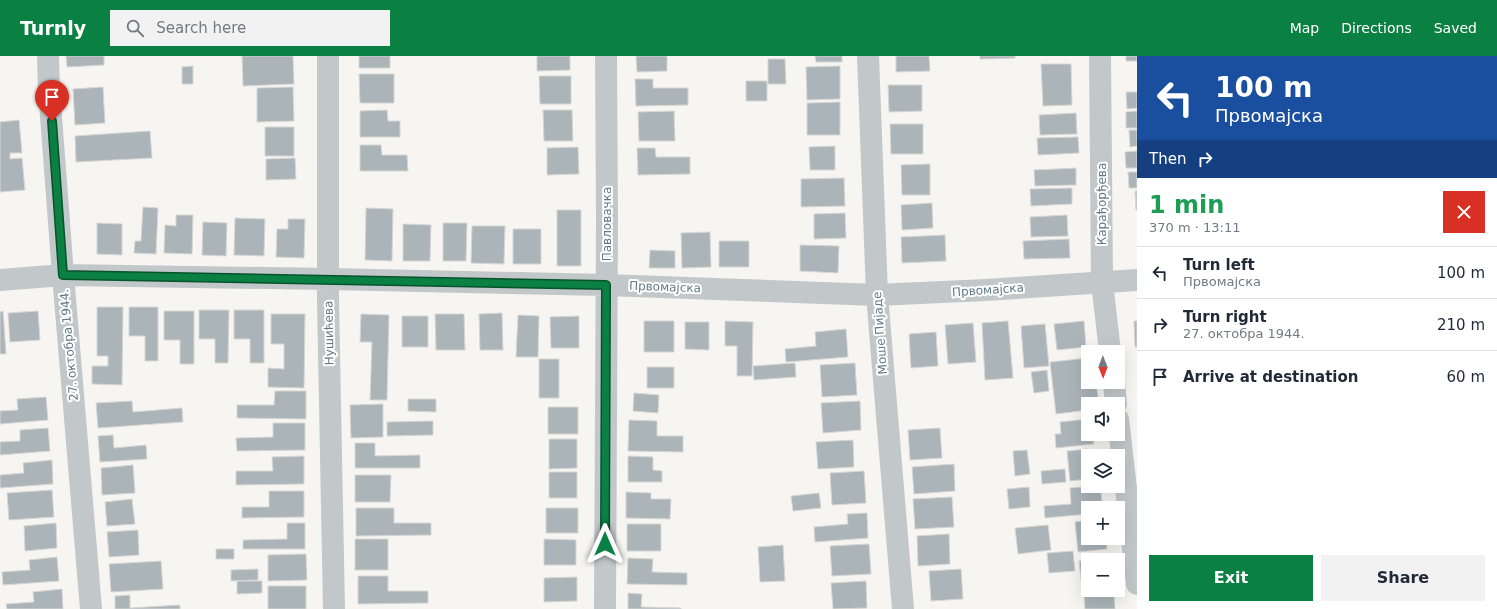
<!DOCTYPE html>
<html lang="en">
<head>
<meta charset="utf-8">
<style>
  :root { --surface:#fff; --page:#f2f2f3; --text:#1f2937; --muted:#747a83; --line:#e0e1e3; --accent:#0b8043 }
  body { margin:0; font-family:"DejaVu Sans",sans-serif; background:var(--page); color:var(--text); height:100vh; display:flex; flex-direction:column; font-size:15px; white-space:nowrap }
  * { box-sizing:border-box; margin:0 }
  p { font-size:13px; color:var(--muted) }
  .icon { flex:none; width:22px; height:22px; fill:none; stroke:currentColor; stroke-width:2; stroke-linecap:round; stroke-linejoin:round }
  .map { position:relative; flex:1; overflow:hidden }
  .side { display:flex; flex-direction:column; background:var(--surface); width:360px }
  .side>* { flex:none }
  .top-card { background:#1a4fa0; color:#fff; overflow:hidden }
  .needle { width:26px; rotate:179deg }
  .controls { position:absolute; left:1081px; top:289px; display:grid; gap:8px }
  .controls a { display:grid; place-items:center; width:44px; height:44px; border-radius:0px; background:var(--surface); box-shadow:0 4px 16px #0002; font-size:20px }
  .pin { position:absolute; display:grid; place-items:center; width:34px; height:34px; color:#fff; margin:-41px -17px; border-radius:50% 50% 50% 0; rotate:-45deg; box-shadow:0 0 4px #0007 }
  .pin .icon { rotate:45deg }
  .me { position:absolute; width:44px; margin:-22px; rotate:0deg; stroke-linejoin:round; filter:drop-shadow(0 0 3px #0008) }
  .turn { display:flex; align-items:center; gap:14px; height:84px; padding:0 12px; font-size:18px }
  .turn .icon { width:52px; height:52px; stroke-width:2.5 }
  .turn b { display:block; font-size:28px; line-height:34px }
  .then { display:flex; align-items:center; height:38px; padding:0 12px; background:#0003; gap:8px; font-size:15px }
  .round { display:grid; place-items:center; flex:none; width:42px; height:42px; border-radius:0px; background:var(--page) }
  .head { display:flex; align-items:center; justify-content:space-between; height:68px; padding:0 12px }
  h1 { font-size:24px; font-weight:800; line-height:30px; color:#1e9e55 }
  .button { display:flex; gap:8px; margin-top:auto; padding:8px 12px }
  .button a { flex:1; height:46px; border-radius:0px; background:var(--accent); color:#fff; font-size:16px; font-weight:800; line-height:46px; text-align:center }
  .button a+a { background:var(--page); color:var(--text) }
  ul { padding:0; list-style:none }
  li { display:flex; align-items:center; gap:12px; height:52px; padding:0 12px; border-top:1px solid var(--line) }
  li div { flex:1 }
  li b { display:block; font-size:15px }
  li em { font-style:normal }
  header { display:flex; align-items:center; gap:24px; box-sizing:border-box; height:56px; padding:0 20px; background:var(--accent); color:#fff }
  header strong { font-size:19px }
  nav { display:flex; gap:22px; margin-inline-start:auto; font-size:14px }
  .search { width:280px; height:36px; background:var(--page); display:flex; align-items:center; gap:10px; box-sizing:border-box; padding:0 14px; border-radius:0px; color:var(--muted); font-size:15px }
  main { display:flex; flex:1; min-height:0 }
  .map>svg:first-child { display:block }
  .building { fill:#abb5b9; stroke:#d7d6d4 }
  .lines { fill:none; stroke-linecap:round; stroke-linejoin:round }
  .minor { stroke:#c2c7ca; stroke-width:22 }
  .route-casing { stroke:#07532c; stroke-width:10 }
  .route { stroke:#0b8043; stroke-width:7 }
  .labels { text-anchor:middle; stroke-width:4; stroke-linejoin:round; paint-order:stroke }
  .street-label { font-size:12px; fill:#627a85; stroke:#fff }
</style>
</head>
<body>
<header>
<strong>Turnly</strong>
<div class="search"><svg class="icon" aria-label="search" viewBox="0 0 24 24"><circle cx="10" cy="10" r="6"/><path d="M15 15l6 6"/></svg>Search here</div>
<nav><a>Map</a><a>Directions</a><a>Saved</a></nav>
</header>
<main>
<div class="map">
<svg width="1137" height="553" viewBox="0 0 1137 553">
  <rect width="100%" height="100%" fill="#f6f5f1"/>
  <!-- building -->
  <path class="building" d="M 66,0 L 104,0 L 104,9 L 67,11 Z
    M 242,0 L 293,0 L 294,28 L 243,30 Z
    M 359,0 L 390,0 L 390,12 L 359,12 Z
    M 537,0 L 570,0 L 570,14 L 537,15 Z
    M 636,0 L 667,0 L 667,15 L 637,16 Z
    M 815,0 L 842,0 L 842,6 L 816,6 Z
    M 896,0 L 929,0 L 930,15 L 896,16 Z
    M 980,0 L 1015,0 L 1015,2 L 980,3 Z
    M 1126,0 L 1137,0 L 1137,5 L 1126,5 Z
    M 768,3 L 785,3 L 786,28 L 768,28 Z
    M 1041,8 L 1071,8 L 1072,49 L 1043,50 Z
    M 193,10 L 193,28 L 182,28 L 182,11 Z
    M 840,10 L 840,43 L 807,44 L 806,11 Z
    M 359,18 L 394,18 L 394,47 L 360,47 Z
    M 539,20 L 571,20 L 571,48 L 540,48 Z
    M 635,23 L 653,23 L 653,32 L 688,32 L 688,49 L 636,50 Z
    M 746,25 L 767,25 L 767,45 L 746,45 Z
    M 888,29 L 922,29 L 922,55 L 889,56 Z
    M 103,31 L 105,67 L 75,69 L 73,33 Z
    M 293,31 L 294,65 L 257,66 L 257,32 Z
    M 1126,36 L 1137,36 L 1137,52 L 1127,53 Z
    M 840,46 L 840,79 L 807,79 L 807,47 Z
    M 387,54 L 388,65 L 400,65 L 400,81 L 360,81 L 360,55 Z
    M 543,54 L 572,54 L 573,85 L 544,85 Z
    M 674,55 L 675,85 L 639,85 L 638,56 Z
    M 1137,55 L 1137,72 L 1126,72 L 1126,56 Z
    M 1076,57 L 1077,78 L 1040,79 L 1039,59 Z
    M 19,64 L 22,97 L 10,97 L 10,103 L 22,102 L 25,134 L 0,136 L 0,66 Z
    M 890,68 L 923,68 L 923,98 L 891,98 Z
    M 265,71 L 294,71 L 294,100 L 265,100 Z
    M 1129,74 L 1137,74 L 1137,90 L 1130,91 Z
    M 150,75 L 152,102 L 76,106 L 75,80 Z
    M 1078,81 L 1079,97 L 1038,99 L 1037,82 Z
    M 360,89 L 381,89 L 382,99 L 407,99 L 408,115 L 360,115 Z
    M 835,90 L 835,114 L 810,114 L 809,91 Z
    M 578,91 L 579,118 L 547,119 L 547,92 Z
    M 637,92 L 655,92 L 656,101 L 690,101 L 690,118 L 638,119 Z
    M 1137,95 L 1137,112 L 1126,112 L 1125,96 Z
    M 295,102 L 296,123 L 266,124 L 266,103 Z
    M 930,108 L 930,139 L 902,139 L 901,109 Z
    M 1076,112 L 1076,129 L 1035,130 L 1034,114 Z
    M 1128,116 L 1137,116 L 1137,132 L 1129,132 Z
    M 844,122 L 845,150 L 801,151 L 801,123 Z
    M 1072,132 L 1072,148 L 1031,150 L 1030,133 Z
    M 1135,135 L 1137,135 L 1137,154 L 1136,154 Z
    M 932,147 L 933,172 L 902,174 L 901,149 Z
    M 143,151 L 158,152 L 156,198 L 134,197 L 135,185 L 141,185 Z
    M 366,152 L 393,153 L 392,205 L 365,204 Z
    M 557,154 L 581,154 L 581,210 L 557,210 Z
    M 845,157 L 846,182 L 814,183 L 814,158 Z
    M 176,159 L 193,159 L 192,198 L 164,197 L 165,169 L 176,170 Z
    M 1067,159 L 1068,180 L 1031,181 L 1030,161 Z
    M 235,162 L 265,163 L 264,200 L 234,199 Z
    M 288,163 L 305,163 L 304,202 L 276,201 L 277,173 L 288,173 Z
    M 203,166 L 227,167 L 226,200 L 202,199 Z
    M 97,167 L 122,168 L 122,199 L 97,198 Z
    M 443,167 L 467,167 L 466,205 L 443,205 Z
    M 403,168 L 431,169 L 430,205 L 403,205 Z
    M 472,170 L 505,170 L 504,208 L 471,207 Z
    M 513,173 L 541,173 L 541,208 L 513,208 Z
    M 710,176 L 711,211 L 682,212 L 681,177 Z
    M 945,179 L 946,205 L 902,207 L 901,181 Z
    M 1069,183 L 1070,202 L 1024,203 L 1023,185 Z
    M 719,185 L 749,185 L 749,211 L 719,211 Z
    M 800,189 L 839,190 L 838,217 L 800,215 Z
    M 650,194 L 675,195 L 675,212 L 649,212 Z
    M 97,251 L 123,251 L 122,329 L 92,328 L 92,310 L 108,310 L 108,300 L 97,300 Z
    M 129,251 L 158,251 L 158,305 L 145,305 L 145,280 L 129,280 Z
    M 199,254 L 229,254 L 228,307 L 215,307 L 215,283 L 199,283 Z
    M 234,254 L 264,254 L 264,307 L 250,307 L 250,283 L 234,283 Z
    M 3,255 L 6,298 L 0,298 L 0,256 Z
    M 38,255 L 40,284 L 10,286 L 8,257 Z
    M 164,255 L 194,255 L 194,308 L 180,308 L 180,284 L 164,284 Z
    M 502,257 L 503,294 L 480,294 L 479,258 Z
    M 271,258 L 305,258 L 304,332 L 268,331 L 268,312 L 284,313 L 284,288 L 271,288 Z
    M 361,258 L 389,259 L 387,344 L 370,344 L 372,286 L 360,286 Z
    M 435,258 L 464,258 L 465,294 L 436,294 Z
    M 518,259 L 539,260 L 538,301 L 516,301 Z
    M 402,260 L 428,260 L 428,291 L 402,291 Z
    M 579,260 L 579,292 L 551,292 L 550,261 Z
    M 644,265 L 674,265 L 674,296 L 644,296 Z
    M 725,265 L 753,266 L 752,320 L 737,320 L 737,290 L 725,290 Z
    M 1008,265 L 1013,322 L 985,324 L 982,267 Z
    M 1084,265 L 1086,291 L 1057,294 L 1054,268 Z
    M 1134,265 L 1137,265 L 1137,291 L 1135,291 Z
    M 685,266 L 709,266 L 709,294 L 685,293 Z
    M 973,267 L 976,306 L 948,308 L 945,269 Z
    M 1045,268 L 1049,310 L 1024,312 L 1021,270 Z
    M 846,273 L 848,301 L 786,306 L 785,293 L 816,290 L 815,276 Z
    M 936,276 L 938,310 L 911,312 L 909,278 Z
    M 1088,302 L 1088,326 L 1096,326 L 1099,348 L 1088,348 L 1088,354 L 1056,358 L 1050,306 Z
    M 539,303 L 559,303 L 559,342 L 539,342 Z
    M 795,307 L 796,321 L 754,324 L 753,310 Z
    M 855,307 L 857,339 L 822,341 L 820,309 Z
    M 647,311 L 674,311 L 674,332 L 647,332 Z
    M 1047,314 L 1049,335 L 1034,337 L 1031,316 Z
    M 275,335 L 306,335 L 306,363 L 237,362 L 237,349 L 274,349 Z
    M 634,337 L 659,339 L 658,357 L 633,355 Z
    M 46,341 L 48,364 L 0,368 L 0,355 L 18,354 L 17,343 Z
    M 408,343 L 436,343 L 436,356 L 408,355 Z
    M 132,345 L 133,356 L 182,352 L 183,366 L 98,372 L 96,347 Z
    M 860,345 L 861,374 L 823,377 L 821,347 Z
    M 383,348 L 383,381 L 351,382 L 350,349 Z
    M 548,351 L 578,351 L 578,378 L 548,378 Z
    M 1088,363 L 1088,378 L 1093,378 L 1094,388 L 1056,392 L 1055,378 L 1061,378 L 1060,366 Z
    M 629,364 L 657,365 L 657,380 L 683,380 L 683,396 L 628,395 Z
    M 433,365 L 433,379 L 387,380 L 387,366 Z
    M 273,367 L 305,367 L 305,394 L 237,395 L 236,382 L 273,381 Z
    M 48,372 L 50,395 L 0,399 L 0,386 L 20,385 L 20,374 Z
    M 940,372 L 942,402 L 910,404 L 908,374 Z
    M 113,379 L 114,392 L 146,389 L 147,403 L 100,406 L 98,380 Z
    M 549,383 L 577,383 L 577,412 L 549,413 Z
    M 853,384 L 854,411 L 818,413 L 816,386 Z
    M 355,387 L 375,387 L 375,400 L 420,399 L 420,412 L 355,412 Z
    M 1088,393 L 1088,398 L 1099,396 L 1099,400 L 1088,400 L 1088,423 L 1070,425 L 1067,395 Z
    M 1027,394 L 1030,418 L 1015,420 L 1013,395 Z
    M 304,400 L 304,428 L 236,429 L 236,415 L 273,415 L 272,401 Z
    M 628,400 L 653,401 L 653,414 L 662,415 L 662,426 L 628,426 Z
    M 52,404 L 53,428 L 0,432 L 0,419 L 24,417 L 23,407 Z
    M 954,408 L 955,435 L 914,438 L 912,411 Z
    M 133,409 L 135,437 L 102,439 L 101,412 Z
    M 1065,413 L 1066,426 L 1042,428 L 1041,415 Z
    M 864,415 L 866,447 L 832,449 L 830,417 Z
    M 549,416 L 577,416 L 577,442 L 549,442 Z
    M 355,419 L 391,419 L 390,446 L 355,446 Z
    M 1094,430 L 1100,430 L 1103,452 L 1088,452 L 1088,458 L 1045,462 L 1044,450 L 1071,448 L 1070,432 Z
    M 1029,431 L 1030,451 L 1009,453 L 1007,433 Z
    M 52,434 L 54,461 L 9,464 L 7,437 Z
    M 269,435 L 304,435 L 304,461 L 242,462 L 242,451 L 269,451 Z
    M 626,436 L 651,437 L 651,443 L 671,443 L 670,463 L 626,462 Z
    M 819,437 L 821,452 L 793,455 L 791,440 Z
    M 952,441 L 954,471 L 915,473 L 913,443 Z
    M 132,443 L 135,468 L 107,470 L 105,446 Z
    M 356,452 L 394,452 L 394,467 L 431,467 L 431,479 L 356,480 Z
    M 546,452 L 578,452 L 578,477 L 546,477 Z
    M 867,457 L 868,482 L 815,486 L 814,471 L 848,468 L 847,458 Z
    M 1088,464 L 1088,482 L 1106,482 L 1107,493 L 1078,496 L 1075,466 Z
    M 56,467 L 57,492 L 25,495 L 24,470 Z
    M 287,467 L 305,467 L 305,493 L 243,493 L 243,484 L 287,483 Z
    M 627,468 L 661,468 L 661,495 L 627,495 Z
    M 1048,469 L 1051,494 L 1018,498 L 1015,472 Z
    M 138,474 L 139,499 L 109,501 L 107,476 Z
    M 949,478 L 950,508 L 918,510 L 917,480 Z
    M 355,483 L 388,483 L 388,514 L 355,514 Z
    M 544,483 L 576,484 L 576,509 L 544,509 Z
    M 869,488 L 871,518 L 832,520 L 830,490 Z
    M 783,489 L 785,525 L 760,526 L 758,491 Z
    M 216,493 L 234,493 L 234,503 L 216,503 Z
    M 1073,495 L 1075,515 L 1049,517 L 1047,497 Z
    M 306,498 L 307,524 L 268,525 L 268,499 Z
    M 57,501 L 59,525 L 3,529 L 2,516 L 30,514 L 29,504 Z
    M 628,502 L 653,503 L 652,516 L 687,517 L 687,529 L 627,528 Z
    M 1109,502 L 1109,504 L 1088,504 L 1088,532 L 1082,532 L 1079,505 Z
    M 161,505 L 163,533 L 111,536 L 109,508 Z
    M 258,513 L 258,524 L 231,525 L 231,514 Z
    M 961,513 L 963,543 L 931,545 L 929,515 Z
    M 358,520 L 388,520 L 388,535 L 428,535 L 428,547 L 358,548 Z
    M 577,521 L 577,545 L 544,546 L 544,522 Z
    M 237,525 L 262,525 L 262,537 L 237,538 Z
    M 866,525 L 867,552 L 833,553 L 831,527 Z
    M 268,530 L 306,530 L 306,553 L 268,553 Z
    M 62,533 L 63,553 L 7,553 L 6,548 L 34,546 L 33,536 Z
    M 628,537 L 642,538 L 641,551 L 681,552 L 681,553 L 628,553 Z
    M 1114,538 L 1115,553 L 1085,553 L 1084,540 Z
    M 130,539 L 130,552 L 180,549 L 180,553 L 115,553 L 115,540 Z"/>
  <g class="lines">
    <!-- minor -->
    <path class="minor" d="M 48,0 L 49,34 L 63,219 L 91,553
      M 328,0 L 328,245 L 334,553
      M 868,0 L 877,239 L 903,553
      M 1100,0 L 1102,226 L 1110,296
      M 0,224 L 63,219 L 329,223 L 606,229 L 877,239 L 986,234 L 1137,224
      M 1114,326 L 1116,348
      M 1118,363 L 1137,528
      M 605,553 L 607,162 L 606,0"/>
  </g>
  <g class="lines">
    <defs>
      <path id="route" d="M 52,65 L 63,219 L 606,229 L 605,488"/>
    </defs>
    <!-- route casing -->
    <use href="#route" class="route-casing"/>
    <!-- route -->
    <use href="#route" class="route"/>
  </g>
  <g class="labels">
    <!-- street labels -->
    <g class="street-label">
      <text transform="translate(1102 148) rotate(-90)" y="4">Карађорђева</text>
      <text transform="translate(607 168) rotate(-90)" y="4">Павловачка</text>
      <text transform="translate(665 231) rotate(2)" y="4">Првомајска</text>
      <text transform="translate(988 234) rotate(-4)" y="4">Првомајска</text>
      <text transform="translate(329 277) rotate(-91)" y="4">Нушићева</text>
      <text transform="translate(880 277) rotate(-94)" y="4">Моше Пијаде</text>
      <text transform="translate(69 289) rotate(-95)" y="4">27. октобра 1944.</text>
    </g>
  </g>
</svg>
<div class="controls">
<a><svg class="needle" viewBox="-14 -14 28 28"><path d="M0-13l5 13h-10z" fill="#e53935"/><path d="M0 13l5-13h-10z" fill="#747a83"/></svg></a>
<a><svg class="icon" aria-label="sound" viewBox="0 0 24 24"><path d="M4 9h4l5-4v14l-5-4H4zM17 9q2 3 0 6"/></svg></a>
<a><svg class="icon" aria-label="layers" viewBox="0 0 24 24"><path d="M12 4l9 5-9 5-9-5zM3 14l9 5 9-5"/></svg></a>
<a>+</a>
<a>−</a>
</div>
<div class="pin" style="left:52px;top:65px;background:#d93025"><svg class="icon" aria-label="arrive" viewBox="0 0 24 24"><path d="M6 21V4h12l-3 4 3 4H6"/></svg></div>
<svg class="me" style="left:605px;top:488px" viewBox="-20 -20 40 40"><path d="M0-17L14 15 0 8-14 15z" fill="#0b8043" stroke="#fff" stroke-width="4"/></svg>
</div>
<section class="side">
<div class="top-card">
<div class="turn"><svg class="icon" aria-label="left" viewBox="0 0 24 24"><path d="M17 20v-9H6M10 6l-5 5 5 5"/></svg><div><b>100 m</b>Првомајска</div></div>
<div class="then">Then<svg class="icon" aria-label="right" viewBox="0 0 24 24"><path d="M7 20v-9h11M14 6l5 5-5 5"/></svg></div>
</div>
<div class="head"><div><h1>1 min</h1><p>370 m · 13:11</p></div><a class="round" style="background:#d93025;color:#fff"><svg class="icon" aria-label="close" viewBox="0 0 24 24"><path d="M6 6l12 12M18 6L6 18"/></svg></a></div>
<ul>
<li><svg class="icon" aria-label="left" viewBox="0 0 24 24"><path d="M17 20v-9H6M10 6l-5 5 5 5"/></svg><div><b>Turn left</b><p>Првомајска</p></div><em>100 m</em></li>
<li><svg class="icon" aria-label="right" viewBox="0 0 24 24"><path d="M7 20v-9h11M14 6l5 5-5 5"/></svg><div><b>Turn right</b><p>27. октобра 1944.</p></div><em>210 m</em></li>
<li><svg class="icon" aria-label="arrive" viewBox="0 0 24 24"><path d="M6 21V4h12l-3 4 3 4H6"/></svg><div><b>Arrive at destination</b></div><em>60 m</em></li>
</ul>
<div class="button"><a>Exit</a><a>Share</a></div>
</section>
</main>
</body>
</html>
